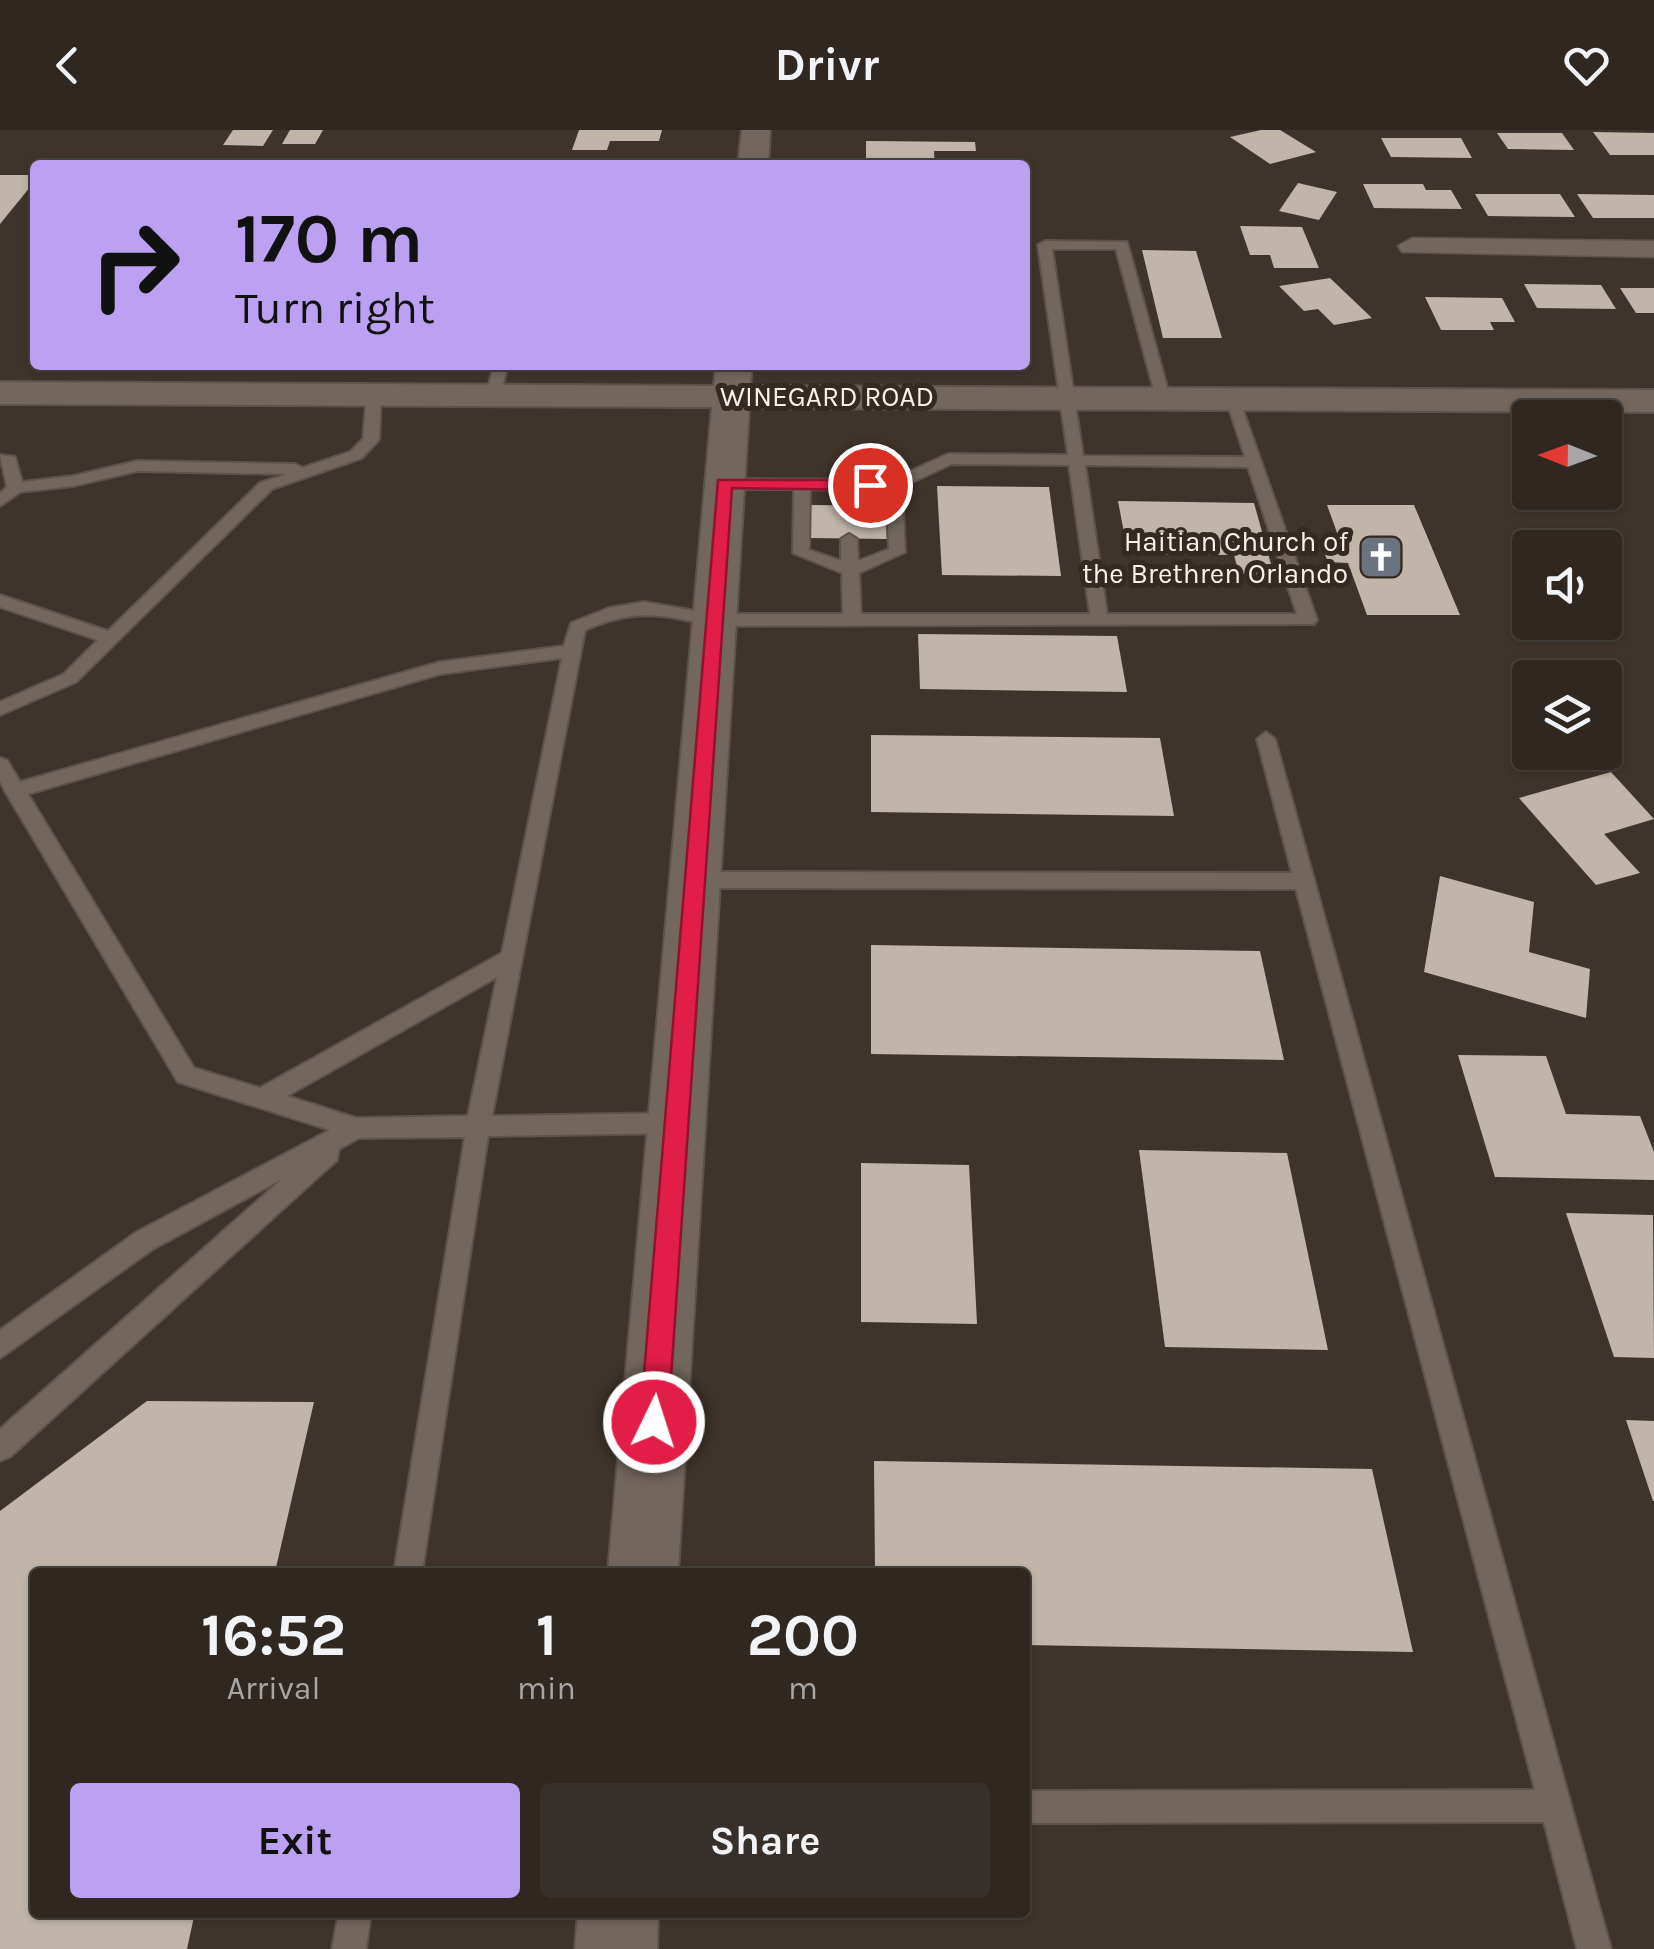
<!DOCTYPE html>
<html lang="en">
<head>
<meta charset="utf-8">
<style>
  :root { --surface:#2f2720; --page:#372f29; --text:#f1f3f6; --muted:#a7a5a5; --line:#4a443e; --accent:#bca0f2 }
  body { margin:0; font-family:Karla,sans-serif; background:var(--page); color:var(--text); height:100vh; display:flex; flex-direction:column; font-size:38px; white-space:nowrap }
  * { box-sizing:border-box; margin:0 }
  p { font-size:32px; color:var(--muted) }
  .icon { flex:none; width:55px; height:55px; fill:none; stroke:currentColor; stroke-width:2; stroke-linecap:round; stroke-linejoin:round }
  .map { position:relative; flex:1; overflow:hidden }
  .side { position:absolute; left:30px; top:1438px; width:1000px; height:350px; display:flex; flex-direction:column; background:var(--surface); border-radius:10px; box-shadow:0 2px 8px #0004,0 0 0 2px var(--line) }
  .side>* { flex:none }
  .top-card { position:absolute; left:30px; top:30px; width:1000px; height:210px; border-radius:10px; box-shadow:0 2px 8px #0004,0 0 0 2px var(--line); background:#bca0f2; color:#111; overflow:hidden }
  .needle { width:65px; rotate:271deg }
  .fabs { position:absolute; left:1512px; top:270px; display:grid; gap:20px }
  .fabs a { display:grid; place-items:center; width:110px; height:110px; border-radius:10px; background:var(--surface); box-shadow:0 2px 8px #0004,0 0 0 2px var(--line); font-size:50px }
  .pin { position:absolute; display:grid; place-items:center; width:85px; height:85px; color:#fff; margin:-42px; border:5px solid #fff; border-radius:50%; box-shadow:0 2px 10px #0007 }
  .me { position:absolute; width:110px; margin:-55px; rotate:4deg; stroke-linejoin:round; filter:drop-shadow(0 0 8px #0008) }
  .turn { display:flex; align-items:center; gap:35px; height:210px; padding:0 40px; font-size:45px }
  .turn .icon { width:130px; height:130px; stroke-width:2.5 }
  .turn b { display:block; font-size:70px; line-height:85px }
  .eta { display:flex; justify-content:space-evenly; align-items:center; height:170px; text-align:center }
  .eta b { font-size:60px; font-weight:700; line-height:70px }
  .action { display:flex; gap:20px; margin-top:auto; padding:20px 40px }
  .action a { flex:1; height:115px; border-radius:10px; background:var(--accent); color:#111; font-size:40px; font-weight:700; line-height:115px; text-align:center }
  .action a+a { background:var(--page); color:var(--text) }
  header { display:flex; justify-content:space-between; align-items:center; height:130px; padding:0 40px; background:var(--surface); font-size:45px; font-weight:700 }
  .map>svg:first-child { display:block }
  .building { fill:#c0b5a8 }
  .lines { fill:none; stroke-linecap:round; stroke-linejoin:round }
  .service-casing { stroke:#5d534b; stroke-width:4 }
  .minor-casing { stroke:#5d534b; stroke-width:3 }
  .tertiary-casing { stroke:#5d534b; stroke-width:4 }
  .service { fill:#73665d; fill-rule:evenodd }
  .minor { fill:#73665d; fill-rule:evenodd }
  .tertiary { fill:#73665d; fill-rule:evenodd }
  .route { fill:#e11d48; stroke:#92132f; stroke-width:2.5 }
  .labels { text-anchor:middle; stroke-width:10; stroke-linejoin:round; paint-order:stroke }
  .far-street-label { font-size:28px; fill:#f8f1eb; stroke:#352a21 }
  .far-poi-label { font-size:28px; fill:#f8f1eb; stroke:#352a21; text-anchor:end }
</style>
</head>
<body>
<header><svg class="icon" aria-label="back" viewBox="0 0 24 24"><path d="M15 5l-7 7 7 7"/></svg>Drivr<svg class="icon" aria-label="heart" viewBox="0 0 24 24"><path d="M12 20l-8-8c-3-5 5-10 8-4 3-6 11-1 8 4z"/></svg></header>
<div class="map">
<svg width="1654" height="1819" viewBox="0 0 1654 1819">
  <rect width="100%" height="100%" fill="#3f342b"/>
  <!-- building -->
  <path class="building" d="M 233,0 L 273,0 L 263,16 L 223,15 Z
    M 290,0 L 323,0 L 315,14 L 282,14 Z
    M 579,0 L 662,0 L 659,11 L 610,11 L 607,20 L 572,20 Z
    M 1261,0 L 1280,0 L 1316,22 L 1270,34 L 1230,7 Z
    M 1593,2 L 1654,3 L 1654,25 L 1610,25 Z
    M 1497,3 L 1562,3 L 1574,20 L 1508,19 Z
    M 1381,8 L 1461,8 L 1472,28 L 1391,27 Z
    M 866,11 L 975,12 L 976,21 L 934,21 L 935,35 L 866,35 Z
    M 0,45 L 35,45 L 35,51 L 0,94 Z
    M 1298,53 L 1337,62 L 1319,90 L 1279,81 Z
    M 1363,54 L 1423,54 L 1426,60 L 1451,60 L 1462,79 L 1374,78 Z
    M 1475,64 L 1560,64 L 1575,87 L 1488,86 Z
    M 1577,64 L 1654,65 L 1654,88 L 1593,88 Z
    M 1240,96 L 1302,97 L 1319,138 L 1274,138 L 1270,125 L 1250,125 Z
    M 1142,120 L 1196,121 L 1222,208 L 1163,208 Z
    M 1330,148 L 1372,188 L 1334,195 L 1318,179 L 1304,181 L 1279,156 Z
    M 1524,154 L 1601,155 L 1616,179 L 1537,178 Z
    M 1620,158 L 1654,158 L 1654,183 L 1636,183 Z
    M 1425,167 L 1502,168 L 1515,192 L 1490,192 L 1494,200 L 1441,200 Z
    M 937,356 L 1049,357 L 1061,446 L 942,445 Z
    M 1118,371 L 1254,373 L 1274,445 L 1239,444 L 1234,425 L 1128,424 Z
    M 811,375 L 888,376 L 888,409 L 810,408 Z
    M 1327,375 L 1414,375 L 1460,485 L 1367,485 L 1348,433 L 1328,432 L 1324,422 L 1344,422 Z
    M 918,504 L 1117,506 L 1127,562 L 920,559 Z
    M 871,605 L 1160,608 L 1174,686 L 871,682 Z
    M 1611,642 L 1654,689 L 1604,704 L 1640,743 L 1596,755 L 1519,668 Z
    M 1440,746 L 1534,772 L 1529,822 L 1590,839 L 1586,888 L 1424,842 Z
    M 871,815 L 1260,821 L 1284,930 L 871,924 Z
    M 1458,925 L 1546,926 L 1566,984 L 1640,986 L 1654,1022 L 1654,1050 L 1495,1047 Z
    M 1139,1020 L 1287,1023 L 1328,1220 L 1165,1217 Z
    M 861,1033 L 969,1035 L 977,1194 L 861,1192 Z
    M 1566,1083 L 1653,1085 L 1654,1228 L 1614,1227 Z
    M 147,1271 L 314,1272 L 275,1442 L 35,1442 L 35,1782 L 195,1782 L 187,1819 L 0,1819 L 0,1381 Z
    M 1626,1290 L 1654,1291 L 1654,1371 L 1653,1371 Z
    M 874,1331 L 1372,1339 L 1413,1522 L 1025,1515 L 1025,1442 L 875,1442 Z"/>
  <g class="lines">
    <defs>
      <path id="service" d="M 1045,111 L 1127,112 L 1170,268 L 1163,272 L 1156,268 L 1116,119 L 1052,119 L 1083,326 L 1245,327 L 1226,269 L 1238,266 L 1317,490 L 1314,494 L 713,496 C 661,484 635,478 585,500 L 492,986 L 676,983 L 684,986 L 688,993 L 684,1000 L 676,1003 L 488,1006 L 422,1442 L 394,1442 L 465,1007 L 359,1008 L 339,1019 L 337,1030 L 10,1327 L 0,1331 L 0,1299 L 282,1049 L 153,1119 L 0,1228 L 0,1200 L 135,1103 L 330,1000 L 178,952 L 5,661 L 0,651 L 0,628 L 7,630 L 20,652 L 440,532 L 564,516 L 571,493 L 609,478 L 644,472 L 713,484 L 843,484 L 842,443 L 793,423 L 794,359 L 724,359 L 716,354 L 724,349 L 891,350 L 948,324 L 1068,325 L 1038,115 ZM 951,334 L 1069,335 L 1090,484 L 861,484 L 859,443 L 905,422 L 902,357 ZM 1085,335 L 1248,337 L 1297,484 L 1107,484 ZM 810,359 L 886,360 L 889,419 L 858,431 L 857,409 L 849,404 L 841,409 L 841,431 L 809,420 ZM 562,528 L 502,823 L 260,958 L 194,938 L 28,664 L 440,544 ZM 497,847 L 468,986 L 356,988 L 287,966 Z
        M 494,235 L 508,235 L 500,265 L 493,269 L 486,265 Z
        M 374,260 L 381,264 L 379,310 L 362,328 L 272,359 L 76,552 L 0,585 L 0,572 L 64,544 L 98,510 L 0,477 L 0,465 L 108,501 L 260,353 L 287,344 L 137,341 L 73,356 L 20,362 L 0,376 L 0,363 L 7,357 L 0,325 L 15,327 L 22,352 L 73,346 L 137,331 L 295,334 L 302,338 L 350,322 L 363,309 L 367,264 Z
        M 1266,602 L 1275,609 L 1611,1819 L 1577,1819 L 1544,1692 L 1025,1693 L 1025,1661 L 1535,1660 L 1296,759 L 694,758 L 684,750 L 694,742 L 1292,743 L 1257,609 Z
        M 339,1782 L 371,1782 L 366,1819 L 332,1819 Z"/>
      <path id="minor" d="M 1412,108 L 1654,111 L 1654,127 L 1402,122 L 1398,116 Z"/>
      <path id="tertiary" d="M 742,0 L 770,0 L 768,35 L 738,35 Z
        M 716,235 L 752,235 L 750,256 L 1654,260 L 1654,282 L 749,278 L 678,1442 L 608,1442 L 712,277 L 0,274 L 0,252 L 714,256 Z
        M 578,1782 L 658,1782 L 657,1819 L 575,1819 Z"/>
    </defs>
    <!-- service casing -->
    <use href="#service" class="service-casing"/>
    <!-- minor casing -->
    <use href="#minor" class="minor-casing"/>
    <!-- tertiary casing -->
    <use href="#tertiary" class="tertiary-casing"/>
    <!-- service -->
    <use href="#service" class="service"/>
    <!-- minor -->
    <use href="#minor" class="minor"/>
    <!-- tertiary -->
    <use href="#tertiary" class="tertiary"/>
  </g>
  <!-- route -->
  <path class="route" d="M 718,350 L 870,350 L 878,355 L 870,360 L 732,358 L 668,1292 L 664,1302 L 654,1306 L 644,1302 L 640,1292 Z"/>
  <!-- icons -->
  <defs>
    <symbol id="church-square" viewBox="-11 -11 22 22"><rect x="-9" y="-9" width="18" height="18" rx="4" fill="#6b7280" stroke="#352a21"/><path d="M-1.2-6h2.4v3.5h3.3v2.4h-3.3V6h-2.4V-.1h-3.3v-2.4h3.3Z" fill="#fff"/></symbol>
  </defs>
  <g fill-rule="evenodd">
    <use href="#church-square" x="1356" y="402" width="50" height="50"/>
  </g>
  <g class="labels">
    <!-- far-street labels -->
    <g class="far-street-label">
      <text x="827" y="276">WINEGARD ROAD</text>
    </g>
    <!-- far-poi labels -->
    <g class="far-poi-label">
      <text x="1348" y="421">Haitian Church of<tspan x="1348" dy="32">the Brethren Orlando</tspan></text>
    </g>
  </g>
</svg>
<div class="fabs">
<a><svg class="needle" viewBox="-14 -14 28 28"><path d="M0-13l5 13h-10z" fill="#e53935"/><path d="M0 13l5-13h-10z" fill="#a7a5a5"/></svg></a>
<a><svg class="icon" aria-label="sound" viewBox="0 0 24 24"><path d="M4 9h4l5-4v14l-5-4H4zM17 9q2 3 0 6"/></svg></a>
<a><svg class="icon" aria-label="layers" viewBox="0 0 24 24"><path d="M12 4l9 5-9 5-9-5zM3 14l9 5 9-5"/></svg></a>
</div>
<div class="pin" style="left:870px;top:355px;background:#d93025"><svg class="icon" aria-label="arrive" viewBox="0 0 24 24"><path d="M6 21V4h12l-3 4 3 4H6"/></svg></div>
<svg class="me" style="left:654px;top:1292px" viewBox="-20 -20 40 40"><circle r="17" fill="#e11d48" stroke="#fff" stroke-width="3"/><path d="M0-11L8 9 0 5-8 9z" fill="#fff"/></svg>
<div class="top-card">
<div class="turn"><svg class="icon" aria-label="right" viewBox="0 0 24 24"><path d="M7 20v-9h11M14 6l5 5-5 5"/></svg><div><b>170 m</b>Turn right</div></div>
</div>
<section class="side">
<div class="eta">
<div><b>16:52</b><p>Arrival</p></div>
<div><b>1</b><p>min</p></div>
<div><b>200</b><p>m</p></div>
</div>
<div class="action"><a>Exit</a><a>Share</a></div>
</section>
</div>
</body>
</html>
